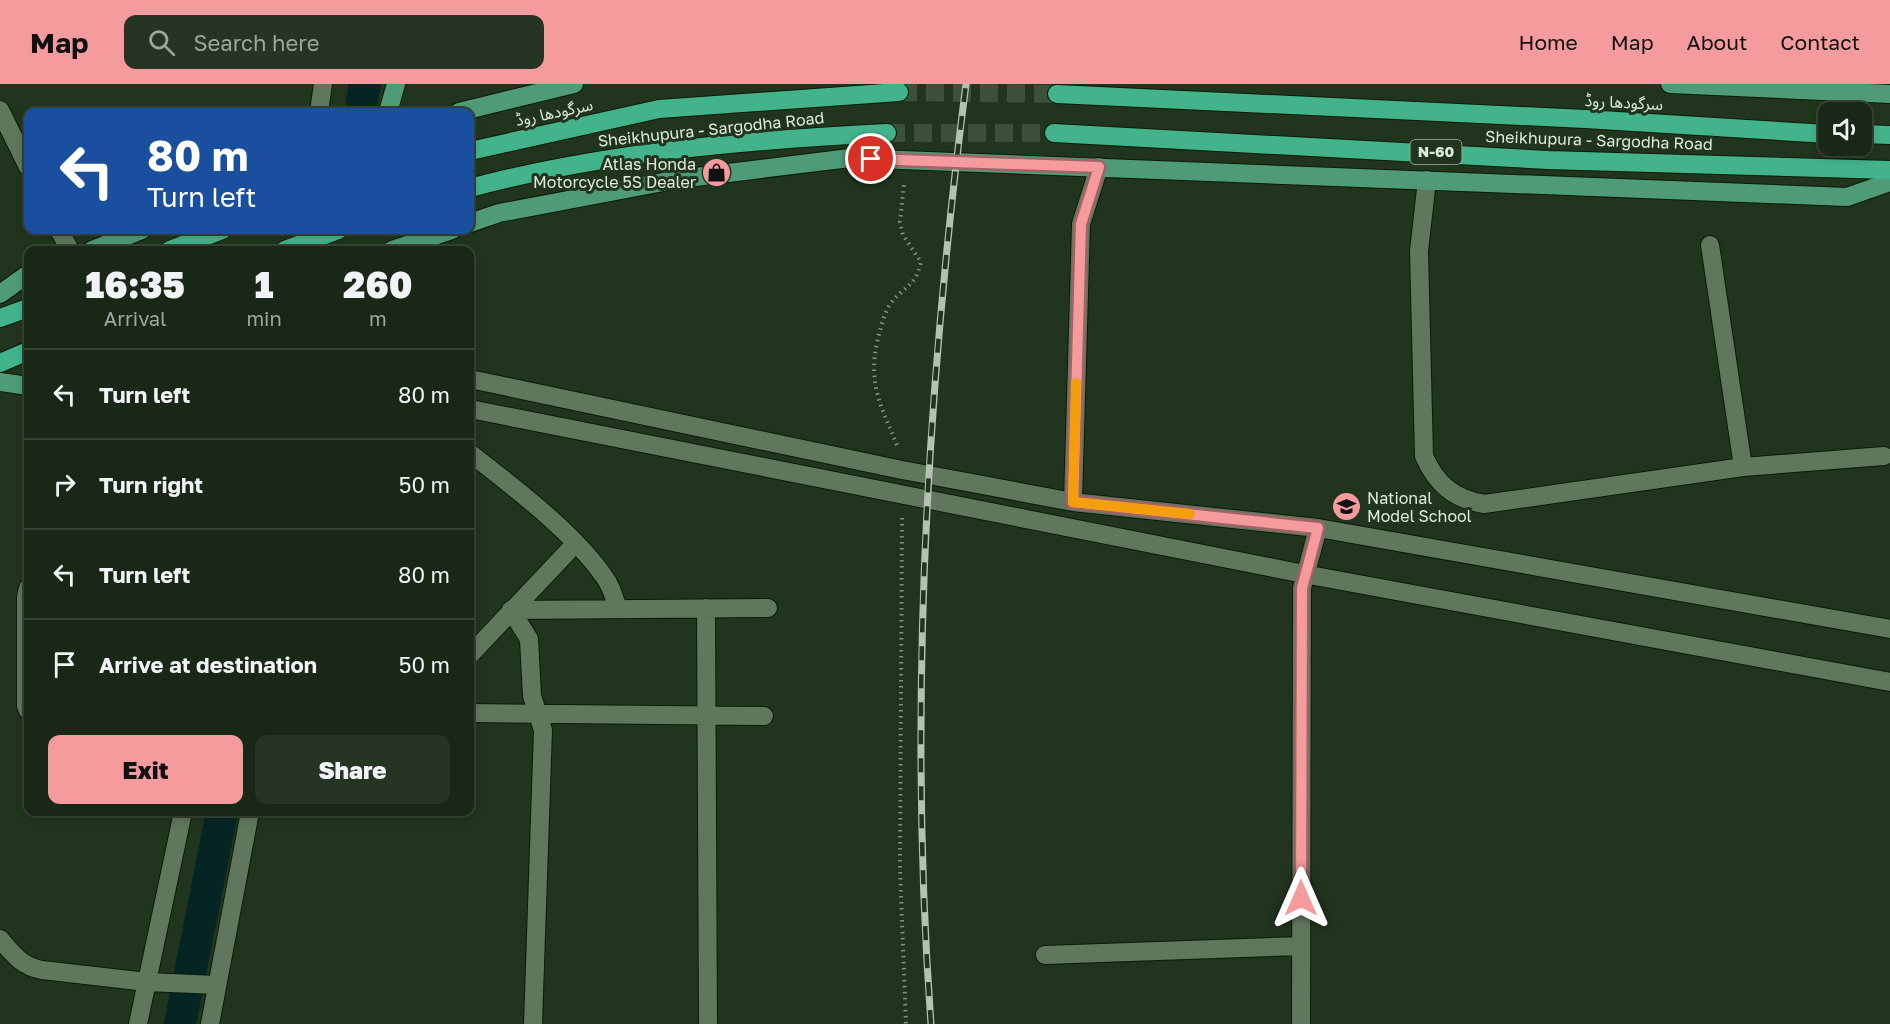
<!DOCTYPE html>
<html lang="en">
<head>
<meta charset="utf-8">
<style>
  :root { --surface:#192816; --page:#263423; --text:#f1f3f6; --muted:#9fa6a1; --line:#374435; --accent:#f59b9d }
  body { margin:0; font-family:"Golos Text","Noto Sans Arabic",sans-serif; background:var(--page); color:var(--text); height:100vh; display:flex; flex-direction:column; font-size:22px; white-space:nowrap }
  * { box-sizing:border-box; margin:0 }
  p { font-size:20px; color:var(--muted) }
  .icon { flex:none; width:33px; height:33px; fill:none; stroke:currentColor; stroke-width:2; stroke-linecap:round; stroke-linejoin:round }
  .map { position:relative; flex:1; overflow:hidden }
  .details { position:absolute; left:24px; top:162px; width:450px; height:570px; display:flex; flex-direction:column; background:var(--surface); border-radius:12px; box-shadow:0 3px 9px #0003,0 0 0 2px var(--line) }
  .details>* { flex:none }
  .hud { position:absolute; left:24px; top:24px; width:450px; height:126px; border-radius:12px; box-shadow:0 3px 9px #0003,0 0 0 2px var(--line); background:#1a4fa0; color:#fff; overflow:hidden }
  .tools { position:absolute; left:1818px; top:18px; display:grid; gap:12px }
  .tools a { display:grid; place-items:center; width:54px; height:54px; border-radius:12px; background:var(--surface); box-shadow:0 3px 9px #0003,0 0 0 2px var(--line); font-size:30px }
  .pin { position:absolute; display:grid; place-items:center; width:51px; height:51px; color:#fff; margin:-26px; border:3px solid #fff; border-radius:50%; box-shadow:0 2px 6px #0007 }
  .me { position:absolute; width:66px; margin:-33px; rotate:0deg; stroke-linejoin:round; filter:drop-shadow(0 0 4px #0008) }
  .turn { display:flex; align-items:center; gap:21px; height:126px; padding:0 24px; font-size:27px }
  .turn .icon { width:78px; height:78px; stroke-width:2.5 }
  .turn b { display:block; font-size:42px; line-height:51px }
  .eta { display:flex; justify-content:space-evenly; align-items:center; height:102px; text-align:center }
  .eta b { font-size:36px; font-weight:800; line-height:42px }
  .button { display:flex; gap:12px; margin-top:auto; padding:12px 24px }
  .button a { flex:1; height:69px; border-radius:12px; background:var(--accent); color:#111; font-size:24px; font-weight:800; line-height:69px; text-align:center }
  .button a+a { background:var(--page); color:var(--text) }
  ul { padding:0; list-style:none }
  li { display:flex; align-items:center; gap:18px; height:90px; padding:0 24px; border-top:2px solid var(--line) }
  li div { flex:1 }
  li b { display:block; font-size:22px }
  li em { font-style:normal }
  header { display:flex; align-items:center; gap:36px; box-sizing:border-box; height:84px; padding:0 30px; background:var(--accent); color:#111 }
  header strong { font-size:28px }
  nav { display:flex; gap:33px; margin-inline-start:auto; font-size:21px }
  .search { width:420px; height:54px; background:var(--page); display:flex; align-items:center; gap:15px; box-sizing:border-box; padding:0 21px; border-radius:12px; color:var(--muted); font-size:22px }
  .map>svg:first-child { display:block }
  .lines { fill:none; stroke-linecap:round; stroke-linejoin:round }
  .canal { stroke:#052524; stroke-width:32 }
  .highway-tunnel { stroke:#3d503a; stroke-width:18; stroke-dasharray:18 9; stroke-linecap:butt }
  .minor-casing { stroke:#091c07; stroke-width:20 }
  .major-casing { stroke:#091c07; stroke-width:20 }
  .highway-casing { stroke:#091c07; stroke-width:20 }
  .path { stroke:#839481; stroke-width:4; stroke-dasharray:1.5 4.5; stroke-linecap:butt }
  .minor { stroke:#60765d; stroke-width:18 }
  .major { stroke:#4f9b79; stroke-width:18 }
  .highway { stroke:#43b38b; stroke-width:18 }
  .rail-casing { stroke:#b4c2b1; stroke-width:7 }
  .rail { stroke:#21351e; stroke-width:4.5; stroke-dasharray:14; stroke-linecap:butt }
  .route-casing { stroke:#9f6566; stroke-width:15 }
  .route { stroke:#f59b9d; stroke-width:10 }
  .slow { stroke:#f59e0b; stroke-width:10 }
  .labels { text-anchor:middle; stroke-width:6; stroke-linejoin:round; paint-order:stroke }
  .shield { fill:#21351e; stroke:#a5b4a3; stroke-width:1.5 }
  .shield-label { font-size:15px; font-weight:bold; fill:#deebdc }
  .street-label { font-size:16px; fill:#deebdc; stroke:#21351e }
  .poi-label { font-size:16px; fill:#deebdc; stroke:#21351e; text-anchor:end }
</style>
</head>
<body>
<header>
<strong>Map</strong>
<div class="search"><svg class="icon" aria-label="search" viewBox="0 0 24 24"><circle cx="10" cy="10" r="6"/><path d="M15 15l6 6"/></svg>Search here</div>
<nav><a>Home</a><a>Map</a><a>About</a><a>Contact</a></nav>
</header>
<div class="map">
<svg width="1890" height="940" viewBox="0 0 1890 940">
  <rect width="100%" height="100%" fill="#21351e"/>
  <g class="lines">
    <!-- canal -->
    <path class="canal" d="M 362,16 L 365,0
      M 180,940 L 222,728"/>
    <!-- highway-tunnel -->
    <path class="highway-tunnel" d="M 899,8 L 1057,10
      M 887,49 L 1054,49"/>
    <defs>
      <path id="minor" d="M 0,26 L 28,83
        M 319,28 L 323,0
        M 1427,96 L 1419,167 L 1424,372 C 1436,400 1454,415 1484,420 L 1743,383 L 1884,372
        M 59,146 L 70,166
        M 1710,161 L 1743,383
        M 470,295 L 902,386 L 1073,418 L 1318,444 L 1890,545
        M 470,325 L 1304,490 L 1890,598
        M 470,369 C 513,403 571,446 603,491 C 611,501 614,513 618,525
        M 1073,418 L 1081,140 L 1099,83
        M 28,504 L 26,513 L 26,622 L 28,627
        M 706,524 L 708,940
        M 511,526 L 529,555 L 532,612 L 543,646 L 533,940
        M 511,526 L 768,524
        M 470,571 L 575,460
        M 470,629 L 764,632
        M 0,855 C 13,870 21,882 42,886 L 147,898 L 217,901
        M 1045,871 L 1301,862
        M 138,940 L 183,728
        M 210,940 L 250,728
        M 1301,940 L 1302,504 L 1318,444"/>
      <path id="major" d="M 1670,0 L 1890,10
        M 388,28 L 396,0
        M 459,28 L 574,0
        M 470,139 L 499,129 L 679,95 L 850,74 L 1847,113 L 1890,98
        M 92,166 L 142,146
        M 392,166 L 452,146
        M 0,210 L 28,190
        M 0,298 L 28,302"/>
      <path id="highway" d="M 1057,10 L 1585,35 L 1828,50
        M 1054,49 L 1548,76 L 1890,86
        M 1862,50 L 1890,51
        M 470,67 L 659,25 L 899,8
        M 470,104 C 605,68 747,56 887,49
        M 170,166 L 222,146
        M 285,166 L 338,146
        M 0,234 L 28,224
        M 0,279 L 28,267"/>
    </defs>
    <!-- minor casing -->
    <use href="#minor" class="minor-casing"/>
    <!-- major casing -->
    <use href="#major" class="major-casing"/>
    <!-- highway casing -->
    <use href="#highway" class="highway-casing"/>
    <!-- path -->
    <path class="path" d="M 897,361 C 881,322 868,301 877,258 C 880,246 883,233 889,222 C 902,202 915,205 921,178 L 903,151 L 900,138 L 904,100
      M 902,434 L 900,784 L 906,940"/>
    <!-- minor -->
    <use href="#minor" class="minor"/>
    <!-- major -->
    <use href="#major" class="major"/>
    <!-- highway -->
    <use href="#highway" class="highway"/>
    <defs>
      <path id="rail" d="M 931,940 C 908,627 926,310 966,0"/>
    </defs>
    <!-- rail casing -->
    <use href="#rail" class="rail-casing"/>
    <!-- rail -->
    <use href="#rail" class="rail"/>
  </g>
  <g class="lines">
    <defs>
      <path id="route" d="M 871,75 L 1099,83 L 1081,140 L 1073,418 L 1318,444 L 1302,504 L 1301,814"/>
    </defs>
    <!-- route casing -->
    <use href="#route" class="route-casing"/>
    <!-- route -->
    <use href="#route" class="route"/>
    <!-- slow -->
    <path class="slow" d="M 1076,299 L 1073,418 L 1190,430"/>
  </g>
  <!-- icons -->
  <defs>
    <symbol id="shop-disc" viewBox="-11 -11 22 22"><circle r="9.5" fill="#f59b9d" stroke="#21351e"/><path d="M-5-2.5h2.3a2.7 3.5 0 0 1 5.4 0H5L5.5 6h-11ZM-1.5-2.5h3a1.5 2.3 0 0 0-3 0Z" fill="#111"/></symbol>
    <symbol id="school-disc" viewBox="-11 -11 22 22"><circle r="9.5" fill="#f59b9d" stroke="#21351e"/><path d="M0-5L7-2L0 1L-7-2ZM-4 1L0 2.5L4 1V4Q0 6-4 4Z" fill="#111"/></symbol>
  </defs>
  <g fill-rule="evenodd">
    <use href="#shop-disc" x="700" y="72" width="33" height="33"/>
    <use href="#school-disc" x="1330" y="406" width="33" height="33"/>
  </g>
  <g class="labels">
    <!-- shield labels -->
    <rect class="shield" x="1410.5" y="56" width="51" height="24" rx="4.5"/>
    <g class="shield-label">
      <text x="1436" y="73">N-60</text>
    </g>
    <!-- street labels -->
    <g class="street-label">
      <text transform="translate(1624 18) rotate(3)" y="6">سرگودھا روڈ</text>
      <text transform="translate(554 28) rotate(-12)" y="6">سرگودھا روڈ</text>
      <text transform="translate(711 45) rotate(-6)" y="6">Sheikhupura - Sargodha Road</text>
      <text transform="translate(1599 56) rotate(2)" y="6">Sheikhupura - Sargodha Road</text>
    </g>
    <!-- poi labels -->
    <g class="poi-label">
      <text x="696" y="86">Atlas Honda<tspan x="696" dy="18">Motorcycle 5S Dealer</tspan></text>
      <text x="1367" y="420" text-anchor="start">National<tspan x="1367" dy="18">Model School</tspan></text>
    </g>
  </g>
</svg>
<div class="tools">
<a><svg class="icon" aria-label="sound" viewBox="0 0 24 24"><path d="M4 9h4l5-4v14l-5-4H4zM17 9q2 3 0 6"/></svg></a>
</div>
<div class="pin" style="left:871px;top:75px;background:#d93025"><svg class="icon" aria-label="arrive" viewBox="0 0 24 24"><path d="M6 21V4h12l-3 4 3 4H6"/></svg></div>
<svg class="me" style="left:1301px;top:814px" viewBox="-20 -20 40 40"><path d="M0-17L14 15 0 8-14 15z" fill="#f59b9d" stroke="#fff" stroke-width="4"/></svg>
<div class="hud">
<div class="turn"><svg class="icon" aria-label="left" viewBox="0 0 24 24"><path d="M17 20v-9H6M10 6l-5 5 5 5"/></svg><div><b>80 m</b>Turn left</div></div>
</div>
<section class="details">
<div class="eta">
<div><b>16:35</b><p>Arrival</p></div>
<div><b>1</b><p>min</p></div>
<div><b>260</b><p>m</p></div>
</div>
<ul>
<li><svg class="icon" aria-label="left" viewBox="0 0 24 24"><path d="M17 20v-9H6M10 6l-5 5 5 5"/></svg><div><b>Turn left</b></div><em>80 m</em></li>
<li><svg class="icon" aria-label="right" viewBox="0 0 24 24"><path d="M7 20v-9h11M14 6l5 5-5 5"/></svg><div><b>Turn right</b></div><em>50 m</em></li>
<li><svg class="icon" aria-label="left" viewBox="0 0 24 24"><path d="M17 20v-9H6M10 6l-5 5 5 5"/></svg><div><b>Turn left</b></div><em>80 m</em></li>
<li><svg class="icon" aria-label="arrive" viewBox="0 0 24 24"><path d="M6 21V4h12l-3 4 3 4H6"/></svg><div><b>Arrive at destination</b></div><em>50 m</em></li>
</ul>
<div class="button"><a>Exit</a><a>Share</a></div>
</section>
</div>
</body>
</html>
